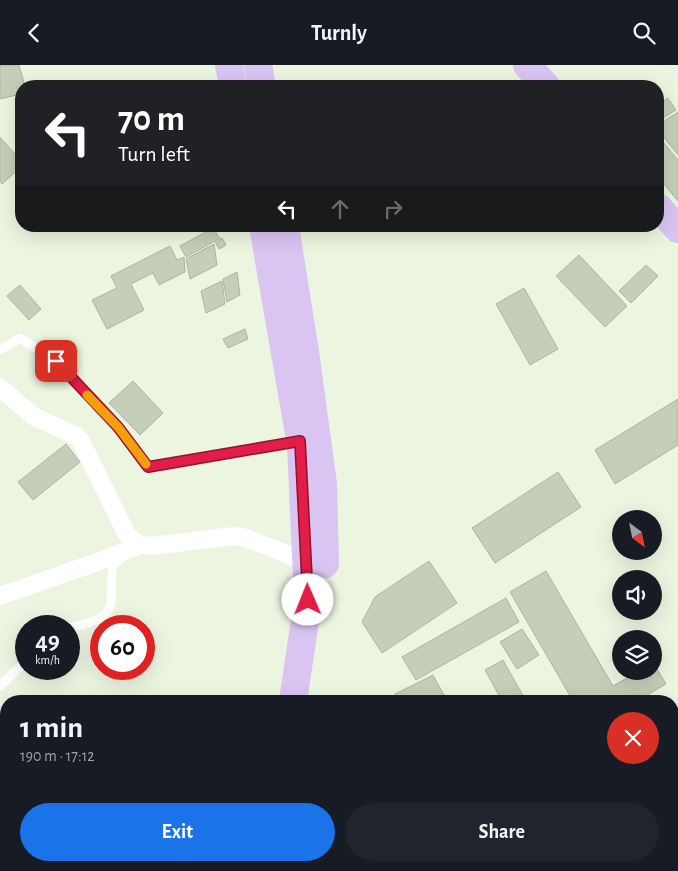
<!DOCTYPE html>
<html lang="en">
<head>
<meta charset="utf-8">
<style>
  :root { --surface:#171b24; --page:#20242c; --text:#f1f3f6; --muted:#9ea1a6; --accent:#1a73e8 }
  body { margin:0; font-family:"Alegreya Sans",sans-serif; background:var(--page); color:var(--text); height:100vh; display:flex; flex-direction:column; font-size:19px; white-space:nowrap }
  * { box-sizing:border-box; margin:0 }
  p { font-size:16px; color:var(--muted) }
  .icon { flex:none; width:28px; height:28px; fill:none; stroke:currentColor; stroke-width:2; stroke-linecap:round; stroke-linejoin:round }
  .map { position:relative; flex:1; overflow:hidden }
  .sheet { position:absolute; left:0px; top:630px; width:679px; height:176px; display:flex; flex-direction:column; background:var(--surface); border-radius:20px 20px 0 0; box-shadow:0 5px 20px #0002 }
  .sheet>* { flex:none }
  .hud { position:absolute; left:15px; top:15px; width:649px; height:152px; border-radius:20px; box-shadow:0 5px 20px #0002; background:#202124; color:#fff; overflow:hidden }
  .needle { width:32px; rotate:148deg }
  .controls { position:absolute; left:612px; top:445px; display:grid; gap:10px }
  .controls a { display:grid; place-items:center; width:50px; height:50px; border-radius:50%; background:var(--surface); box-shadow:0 5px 20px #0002; font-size:25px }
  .speed { position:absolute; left:15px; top:550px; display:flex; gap:10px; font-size:25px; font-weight:700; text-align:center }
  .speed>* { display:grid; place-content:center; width:65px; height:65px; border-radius:50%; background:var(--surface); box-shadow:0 5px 20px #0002; line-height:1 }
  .speed small { font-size:12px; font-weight:400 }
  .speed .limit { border:8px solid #d22; background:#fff; color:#111 }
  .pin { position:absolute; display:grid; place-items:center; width:42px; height:42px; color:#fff; margin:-21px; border-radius:10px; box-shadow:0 2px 8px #0006 }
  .me { position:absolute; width:55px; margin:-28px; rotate:359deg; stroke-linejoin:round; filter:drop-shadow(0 0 4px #0008) }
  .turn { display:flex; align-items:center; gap:18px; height:105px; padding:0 20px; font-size:22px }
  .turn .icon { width:65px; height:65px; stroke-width:2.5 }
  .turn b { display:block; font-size:35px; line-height:42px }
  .lanes { display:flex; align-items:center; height:48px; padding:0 20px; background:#0003; justify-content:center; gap:25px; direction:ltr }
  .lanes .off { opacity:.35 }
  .round { display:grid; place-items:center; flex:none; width:52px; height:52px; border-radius:26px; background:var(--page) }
  .overview { display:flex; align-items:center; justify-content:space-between; height:85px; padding:0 20px }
  h1 { font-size:30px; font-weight:700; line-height:38px }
  .button { display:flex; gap:10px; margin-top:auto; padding:10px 20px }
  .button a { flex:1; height:58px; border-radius:30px; background:var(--accent); color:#fff; font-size:20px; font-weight:700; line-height:58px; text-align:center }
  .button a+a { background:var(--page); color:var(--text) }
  header { display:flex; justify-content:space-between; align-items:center; height:65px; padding:0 20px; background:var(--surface); font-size:22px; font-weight:700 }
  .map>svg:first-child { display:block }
  .building { fill:#c4ceb9; stroke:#abb5a1 }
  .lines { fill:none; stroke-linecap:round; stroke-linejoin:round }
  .service { stroke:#fff; stroke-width:9 }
  .minor { stroke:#fff; stroke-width:18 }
  .primary { stroke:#d9c4f2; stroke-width:28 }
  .route-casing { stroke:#92132f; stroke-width:12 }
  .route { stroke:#e11d48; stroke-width:9 }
  .slow { stroke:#f59e0b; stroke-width:9 }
</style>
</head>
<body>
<header><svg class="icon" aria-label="back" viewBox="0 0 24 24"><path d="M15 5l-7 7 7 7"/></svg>Turnly<svg class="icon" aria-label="search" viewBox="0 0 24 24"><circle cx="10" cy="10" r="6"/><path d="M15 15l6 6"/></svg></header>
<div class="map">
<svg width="678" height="806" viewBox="0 0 678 806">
  <rect width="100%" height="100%" fill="#ebf5e0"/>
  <!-- building -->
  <path class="building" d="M 0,0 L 19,0 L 25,21 L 21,21 L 21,29 L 0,34 Z
    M 668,33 L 676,45 L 658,56 L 658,40 Z
    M 678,47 L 678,90 L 658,65 L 658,60 Z
    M 658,71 L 678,95 L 678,136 L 658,112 Z
    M 0,72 L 21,96 L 21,102 L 2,119 L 0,116 Z
    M 213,163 L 220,174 L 222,173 L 226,180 L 219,184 L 215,176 L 186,192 L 180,181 Z
    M 214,179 L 217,200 L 190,214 L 186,194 Z
    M 170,181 L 177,195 L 184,192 L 185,207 L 159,220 L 153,208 L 131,219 L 144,245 L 107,264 L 92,235 L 117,223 L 111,211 Z
    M 579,190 L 627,241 L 605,262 L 556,211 Z
    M 646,200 L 658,211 L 631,238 L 619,226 Z
    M 237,207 L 240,230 L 227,237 L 223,214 Z
    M 222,216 L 225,239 L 206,248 L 201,226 Z
    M 20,220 L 41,244 L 29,255 L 7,231 Z
    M 524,223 L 558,284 L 530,300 L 496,239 Z
    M 245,264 L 248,274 L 228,283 L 223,274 Z
    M 133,316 L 163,348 L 140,370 L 109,338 Z
    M 678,334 L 678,380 L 615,419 L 595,385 Z
    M 66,379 L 80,397 L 33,435 L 18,417 Z
    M 558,407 L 581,442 L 495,498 L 472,463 Z
    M 429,496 L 457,538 L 382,588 L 362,557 L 375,532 Z
    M 546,506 L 613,621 L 639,606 L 654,606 L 654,599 L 666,619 L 637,636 L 573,636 L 510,527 Z
    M 506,533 L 519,557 L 416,615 L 402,592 Z
    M 522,564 L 539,590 L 517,604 L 500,577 Z
    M 503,595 L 526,636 L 502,636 L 485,605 Z
    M 433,610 L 445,632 L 437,636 L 399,636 L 395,629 Z
    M 678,642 L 678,806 L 669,806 L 665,800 L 672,800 L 672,646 Z
    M 396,800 L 517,800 L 520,806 L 399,806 Z"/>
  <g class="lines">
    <!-- service -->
    <path class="service" d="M 0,285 L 20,273 L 55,296 L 118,362 L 148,402 L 298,377
      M 69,563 C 83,559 108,556 111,538 C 113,526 110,513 113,501 L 122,492
      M 0,621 L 26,596"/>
    <!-- minor -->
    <path class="minor" d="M 0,322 L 33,351 L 76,371 L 81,376 L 126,468 C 134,478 140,480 152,481 L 234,471 L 246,473 L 307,497
      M 0,531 L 103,495 L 140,480"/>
    <!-- primary -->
    <path class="primary" d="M 229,0 L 233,21
      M 258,0 L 262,21
      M 527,0 L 546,21
      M 658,142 L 678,164
      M 263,161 L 301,380 L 308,535 L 293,636
      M 285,161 L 305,287 L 323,419 L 325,499
      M 257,806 L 258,800
      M 278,806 L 280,800"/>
  </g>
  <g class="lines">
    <defs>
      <path id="route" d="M 56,296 L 118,362 L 148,402 L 300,376 L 308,535"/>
    </defs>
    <!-- route casing -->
    <use href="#route" class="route-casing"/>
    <!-- route -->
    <use href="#route" class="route"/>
    <!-- slow -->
    <path class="slow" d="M 87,330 L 118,362 L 146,399"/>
  </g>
</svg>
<div class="controls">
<a><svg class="needle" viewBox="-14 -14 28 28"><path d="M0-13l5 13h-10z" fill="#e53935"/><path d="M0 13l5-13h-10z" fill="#9ea1a6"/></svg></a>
<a><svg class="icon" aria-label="sound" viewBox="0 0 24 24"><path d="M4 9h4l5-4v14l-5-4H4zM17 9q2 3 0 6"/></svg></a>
<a><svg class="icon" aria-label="layers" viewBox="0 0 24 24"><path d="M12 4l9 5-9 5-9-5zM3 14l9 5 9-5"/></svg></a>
</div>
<div class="speed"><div>49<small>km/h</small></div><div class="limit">60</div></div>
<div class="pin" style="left:56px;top:296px;background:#d93025"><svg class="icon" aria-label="arrive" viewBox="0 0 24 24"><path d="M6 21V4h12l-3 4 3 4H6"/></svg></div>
<svg class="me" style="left:308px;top:535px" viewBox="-20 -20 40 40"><circle r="19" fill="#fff"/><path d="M0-13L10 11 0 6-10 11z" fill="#e11d48"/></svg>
<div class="hud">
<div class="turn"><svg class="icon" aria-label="left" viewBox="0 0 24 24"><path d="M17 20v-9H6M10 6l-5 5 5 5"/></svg><div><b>70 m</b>Turn left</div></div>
<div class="lanes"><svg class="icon" aria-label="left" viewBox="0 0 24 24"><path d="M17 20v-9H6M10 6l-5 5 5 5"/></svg><svg class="icon off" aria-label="ahead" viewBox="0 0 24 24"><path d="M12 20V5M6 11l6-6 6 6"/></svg><svg class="icon off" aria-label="right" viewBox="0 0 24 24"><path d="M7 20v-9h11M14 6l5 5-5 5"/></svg></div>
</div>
<section class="sheet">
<div class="overview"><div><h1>1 min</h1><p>190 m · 17:12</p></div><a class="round" style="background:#d93025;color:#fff"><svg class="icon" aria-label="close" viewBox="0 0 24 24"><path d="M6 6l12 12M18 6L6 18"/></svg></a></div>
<div class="button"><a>Exit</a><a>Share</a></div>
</section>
</div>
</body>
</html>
